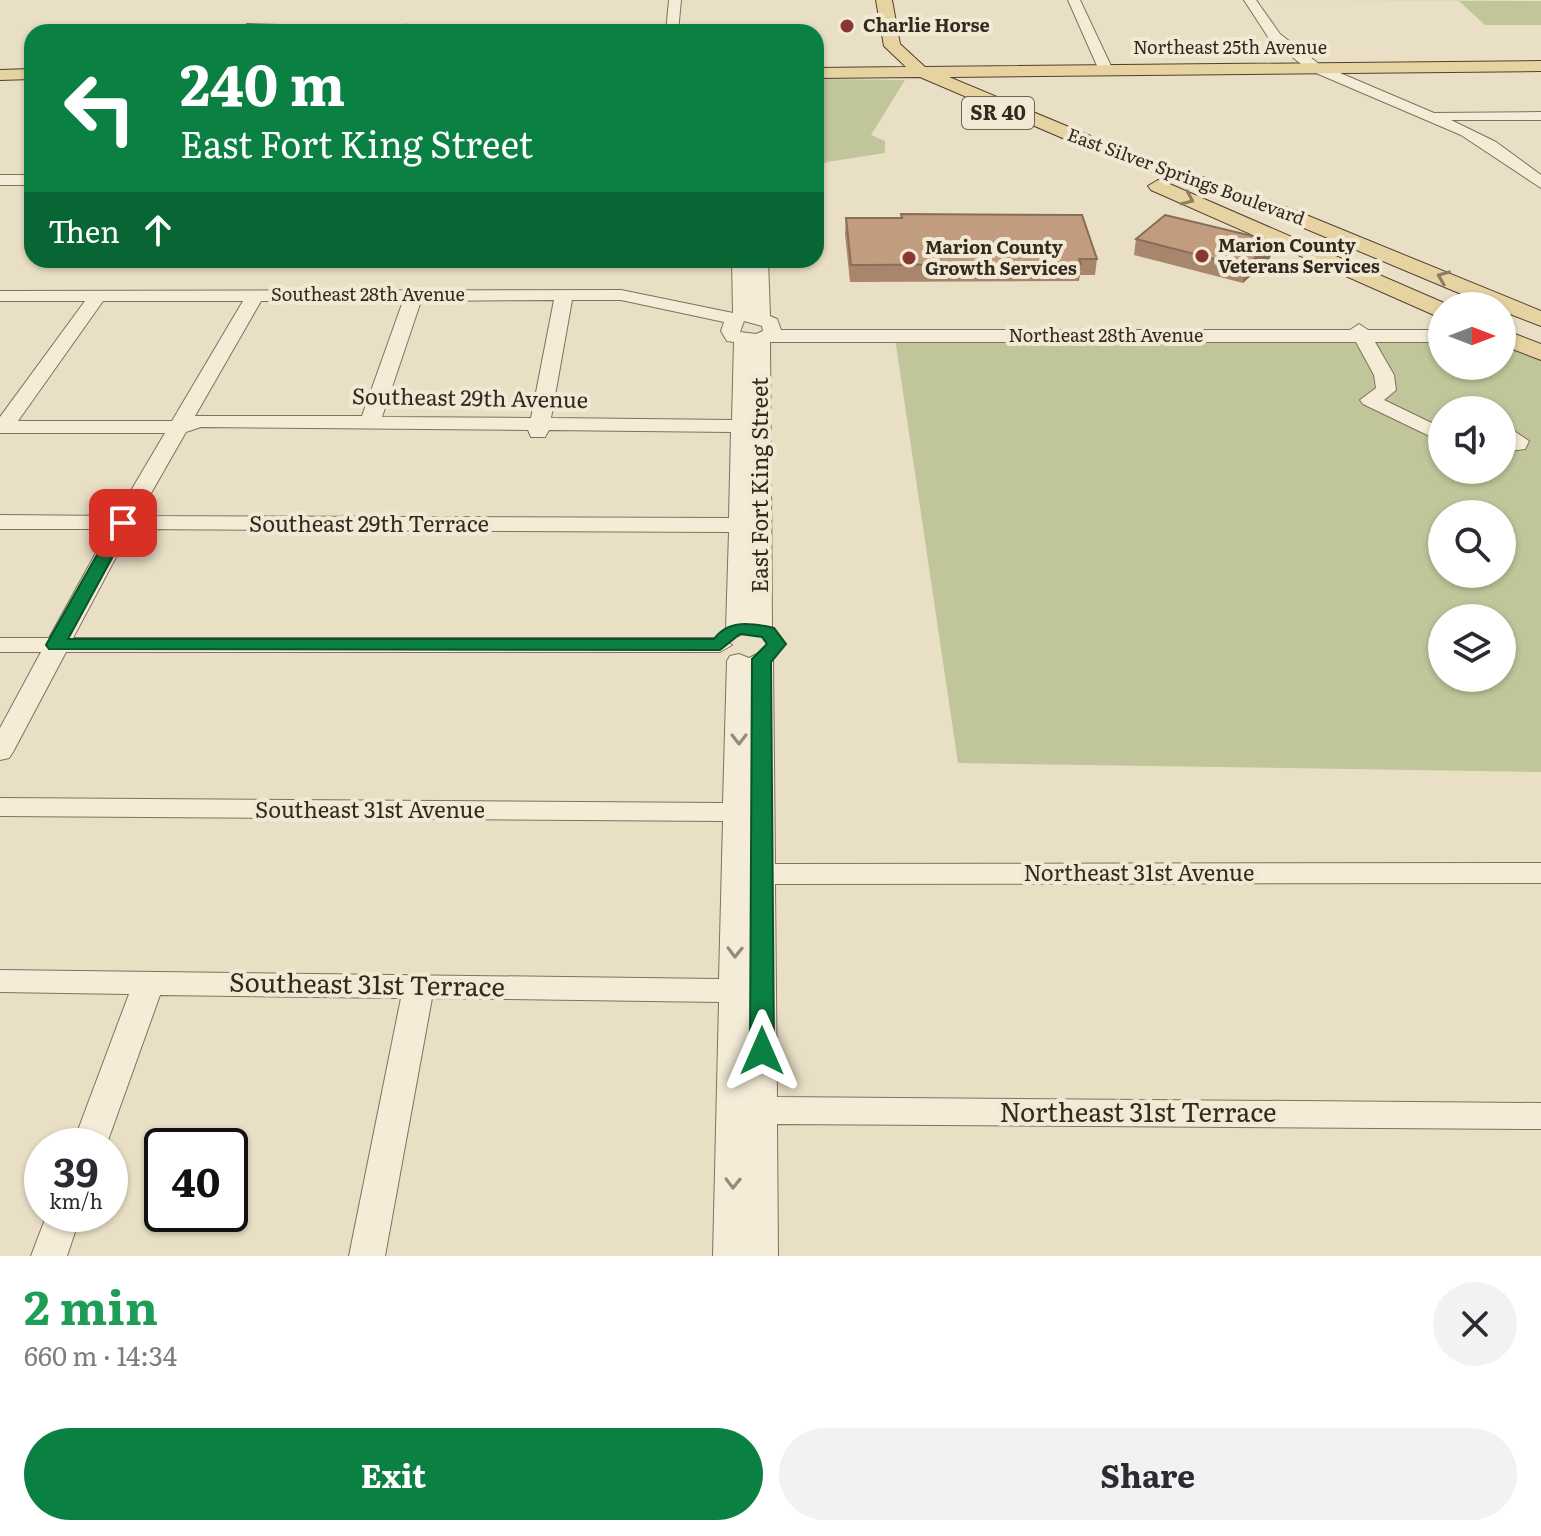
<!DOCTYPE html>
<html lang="en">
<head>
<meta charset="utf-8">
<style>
  :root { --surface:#fff; --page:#f2f2f3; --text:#2b2b33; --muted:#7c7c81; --accent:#0b8043 }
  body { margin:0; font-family:Literata,serif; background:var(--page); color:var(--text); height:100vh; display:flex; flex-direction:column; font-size:30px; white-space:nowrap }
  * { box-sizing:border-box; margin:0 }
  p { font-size:26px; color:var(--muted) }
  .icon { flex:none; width:44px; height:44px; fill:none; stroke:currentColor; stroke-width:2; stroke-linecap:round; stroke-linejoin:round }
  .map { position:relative; height:1256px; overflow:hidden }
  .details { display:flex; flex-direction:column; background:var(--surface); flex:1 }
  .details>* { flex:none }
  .hud { position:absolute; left:24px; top:24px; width:800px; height:244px; border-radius:24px; box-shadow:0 2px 6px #0004; background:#0b8043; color:#fff; overflow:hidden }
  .needle { width:52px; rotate:90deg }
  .buttons { position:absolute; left:1428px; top:292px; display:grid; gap:16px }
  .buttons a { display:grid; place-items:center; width:88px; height:88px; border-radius:50%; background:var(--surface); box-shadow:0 2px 6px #0004; font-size:40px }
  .speed { position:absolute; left:24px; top:1128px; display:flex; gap:16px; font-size:40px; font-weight:700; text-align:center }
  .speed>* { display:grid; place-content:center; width:104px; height:104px; border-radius:50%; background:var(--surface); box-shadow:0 2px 6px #0004; line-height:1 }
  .speed small { font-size:20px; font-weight:400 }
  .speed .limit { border:4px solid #111; border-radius:12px; background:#fff; color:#111 }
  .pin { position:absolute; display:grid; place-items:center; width:68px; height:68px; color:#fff; margin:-34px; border-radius:16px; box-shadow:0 4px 12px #0006 }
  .me { position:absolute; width:88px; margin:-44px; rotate:0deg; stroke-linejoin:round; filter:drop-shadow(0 0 6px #0008) }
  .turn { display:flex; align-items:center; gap:28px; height:168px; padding:0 24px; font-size:36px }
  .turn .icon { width:104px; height:104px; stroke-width:2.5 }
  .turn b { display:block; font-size:56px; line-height:68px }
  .then { display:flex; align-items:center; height:76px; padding:0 24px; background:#0003; gap:16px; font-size:30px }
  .round { display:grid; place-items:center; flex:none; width:84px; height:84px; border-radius:42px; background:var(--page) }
  .overview { display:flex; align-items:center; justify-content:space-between; height:136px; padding:0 24px }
  h1 { font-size:48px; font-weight:700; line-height:60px; color:#1e9e55 }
  .primary-button { display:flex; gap:16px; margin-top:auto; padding:16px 24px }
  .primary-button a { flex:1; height:92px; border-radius:48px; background:var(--accent); color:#fff; font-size:32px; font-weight:700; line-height:92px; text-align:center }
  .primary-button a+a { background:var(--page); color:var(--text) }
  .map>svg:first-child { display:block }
  .green { fill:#c0c59a; fill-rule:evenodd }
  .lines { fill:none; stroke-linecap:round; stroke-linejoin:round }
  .minor-casing { stroke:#81715d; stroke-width:2 }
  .major-casing { stroke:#504031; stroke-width:2 }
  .minor { fill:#f4ecd7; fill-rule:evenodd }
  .major { fill:#e7d3a1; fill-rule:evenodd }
  .wall { fill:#a7866d }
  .shaded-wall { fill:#886d59 }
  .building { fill:#c29c7f; stroke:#886d59; stroke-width:2 }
  .oneway { stroke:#8d7e60 }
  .oneway2 { stroke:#948a7b }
  .route { fill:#0b8043; stroke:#07532c; stroke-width:2 }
  .poi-dot { fill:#893534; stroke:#f1e9d4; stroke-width:3 }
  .labels { text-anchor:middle; stroke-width:8; stroke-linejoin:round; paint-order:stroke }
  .far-poi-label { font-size:18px; font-weight:bold; fill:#33291f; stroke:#f1e9d4; text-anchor:start }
  .far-street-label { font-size:18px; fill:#33291f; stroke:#f1e9d4 }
  .shield { fill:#f1e9d4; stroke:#6c6355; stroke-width:2 }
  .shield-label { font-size:20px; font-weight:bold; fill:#33291f }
  .street-label { font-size:22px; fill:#33291f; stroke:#f1e9d4 }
  .near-street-label { font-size:26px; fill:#33291f; stroke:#f1e9d4 }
</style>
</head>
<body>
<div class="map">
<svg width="1541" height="1256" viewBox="0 0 1541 1256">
  <rect width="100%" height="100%" fill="#e9dfc5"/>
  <!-- green -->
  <path class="green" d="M 1254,0 L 1541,1 L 1541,25 L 1485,25 L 1459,1 Z
    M 816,79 L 905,80 L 871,135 L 885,141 L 885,153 L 827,162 L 816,168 Z
    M 895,338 L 1442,338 L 1442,366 L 1502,366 L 1502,344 L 1541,361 L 1541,772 L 958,763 ZM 1442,410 L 1502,410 L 1502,470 L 1442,470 ZM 1442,514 L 1502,514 L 1502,574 L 1442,574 ZM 1442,618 L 1502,618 L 1502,678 L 1442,678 Z"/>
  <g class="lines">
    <defs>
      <path id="minor" d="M 669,0 L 681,0 L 678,32 L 666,32 Z
        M 1068,0 L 1080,0 L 1112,68 L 1110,71 L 1098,68 Z
        M 1244,0 L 1256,0 L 1280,34 L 1319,64 L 1434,113 L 1541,112 L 1541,120 L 1451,120 L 1496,142 L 1541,175 L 1541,188 L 1461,135 L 1309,70 L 1270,40 Z
        M 427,26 L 432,32 L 420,32 L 422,27 Z
        M 0,175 L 32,175 L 32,185 L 0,185 Z
        M 732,260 L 750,260 L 751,311 L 750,260 L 768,260 L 770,316 L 777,319 L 781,330 L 1350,330 L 1359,324 L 1368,330 L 1442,330 L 1442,342 L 1375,342 L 1394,375 L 1396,390 L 1384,400 L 1442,428 L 1442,442 L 1363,404 L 1360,400 L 1376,388 L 1374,375 L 1356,342 L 770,342 L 772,629 L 768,634 L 760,636 L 749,630 L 738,636 L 726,629 L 729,532 L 131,529 L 73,638 L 720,638 L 732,645 L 720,652 L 66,652 L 13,752 L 9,758 L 0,760 L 0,728 L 41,652 L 0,652 L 0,638 L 49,638 L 109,529 L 0,529 L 0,515 L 116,516 L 165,433 L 0,433 L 0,417 L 85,301 L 0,301 L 0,291 L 621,290 L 733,313 ZM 554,300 L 531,418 L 382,417 L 421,301 ZM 572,300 L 621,300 L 724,322 L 721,331 L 727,341 L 734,342 L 732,420 L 551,418 ZM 103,301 L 243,301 L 172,421 L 18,421 ZM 261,301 L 403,301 L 362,416 L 195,416 ZM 744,321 L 762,326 L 763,331 L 756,334 L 740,332 ZM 201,427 L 528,430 L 531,437 L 545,437 L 549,430 L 731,432 L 729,518 L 138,516 L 186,432 Z
        M 1502,423 L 1529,441 L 1525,449 L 1502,452 Z
        M 761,652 L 773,659 L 775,864 L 1541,863 L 1541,883 L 775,884 L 777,1097 L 1541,1103 L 1541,1129 L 777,1124 L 778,1256 L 713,1256 L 719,1002 L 432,998 L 385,1256 L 349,1256 L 401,998 L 160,995 L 106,1146 L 72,1146 L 129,994 L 0,992 L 0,970 L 719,979 L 723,821 L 0,816 L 0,798 L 723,803 L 727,661 L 730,656 L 739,654 L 749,658 Z
        M 47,1214 L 81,1214 L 67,1256 L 31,1256 Z"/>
      <path id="major" d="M 876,0 L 892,0 L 900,44 L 925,67 L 1541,61 L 1541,71 L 949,77 L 1100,140 L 1294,210 L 1541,311 L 1541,326 L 1502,311 L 1502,306 L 1490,306 L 1280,218 L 1086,148 L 920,77 L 816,78 L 816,68 L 906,67 L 884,46 Z
        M 32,69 L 32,79 L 0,80 L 0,70 Z
        M 1158,180 L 1165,182 L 1451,306 L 1442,306 L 1442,317 L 1434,315 L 1151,190 L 1148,186 Z
        M 1502,329 L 1541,344 L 1541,360 L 1502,345 Z"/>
    </defs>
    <!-- minor casing -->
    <use href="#minor" class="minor-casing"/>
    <!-- major casing -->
    <use href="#major" class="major-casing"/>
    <!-- minor -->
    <use href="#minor" class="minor"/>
    <!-- major -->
    <use href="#major" class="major"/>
  </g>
  <!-- wall -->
  <path class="wall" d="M 901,214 L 1097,259 L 1095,275 L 1080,275 L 1079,281 L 850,282 L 845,234 L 846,218 L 901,218 Z
    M 1136,239 L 1273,241 L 1270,258 L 1243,283 L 1134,255 Z"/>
  <!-- shaded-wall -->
  <path class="shaded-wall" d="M 1273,241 L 1270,258 L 1243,283 L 1245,267 Z"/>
  <!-- building -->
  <path class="building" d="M 247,24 L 275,25 L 272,27 L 318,29 L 318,32 L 239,32 Z
    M 405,25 L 400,32 L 370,32 L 375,27 Z
    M 901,214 L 1082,215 L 1097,259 L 1079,259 L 1081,264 L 851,265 L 846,218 L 902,218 Z
    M 1165,215 L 1273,241 L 1245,267 L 1136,239 Z"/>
  <!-- one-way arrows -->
  <defs><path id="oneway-chevron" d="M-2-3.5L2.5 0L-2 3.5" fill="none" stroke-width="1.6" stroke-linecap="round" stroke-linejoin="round" transform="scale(2)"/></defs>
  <g class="oneway">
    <use href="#oneway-chevron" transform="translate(1188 199) rotate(24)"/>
    <use href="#oneway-chevron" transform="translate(1443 277) rotate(-158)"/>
  </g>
  <g class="oneway2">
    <use href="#oneway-chevron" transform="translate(739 739) rotate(90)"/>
    <use href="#oneway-chevron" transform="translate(735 952) rotate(91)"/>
    <use href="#oneway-chevron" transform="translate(733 1183) rotate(91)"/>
  </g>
  <!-- route -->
  <path class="route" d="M 123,518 L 131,523 L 68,639 L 714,639 C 728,619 752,623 774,628 L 786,644 L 771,662 L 774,1051 L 771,1057 L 753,1057 L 750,1051 L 752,659 L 767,644 L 762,637 L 740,634 L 720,650 L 49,649 L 46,645 L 115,523 Z"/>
  <!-- markers -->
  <g class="poi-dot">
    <circle cx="847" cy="26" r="8"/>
    <circle cx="1202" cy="256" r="8"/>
    <circle cx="909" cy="258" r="8"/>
  </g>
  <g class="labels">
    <!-- far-poi labels -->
    <g class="far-poi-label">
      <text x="863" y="32">Charlie Horse</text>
      <text x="1218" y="252">Marion County<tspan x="1218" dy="21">Veterans Services</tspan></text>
      <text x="925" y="254">Marion County<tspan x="925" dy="21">Growth Services</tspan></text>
    </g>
    <!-- far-street labels -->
    <g class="far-street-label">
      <text x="1230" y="54">Northeast 25th Avenue</text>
      <text transform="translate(1186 177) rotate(20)" y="6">East Silver Springs Boulevard</text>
      <text x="368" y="301">Southeast 28th Avenue</text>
      <text x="1106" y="342">Northeast 28th Avenue</text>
    </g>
    <!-- shield labels -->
    <rect class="shield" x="962" y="97" width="72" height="32" rx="6"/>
    <g class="shield-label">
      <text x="998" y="120">SR 40</text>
    </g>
    <!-- street labels -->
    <g class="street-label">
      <text transform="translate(470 398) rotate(1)" y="8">Southeast 29th Avenue</text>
      <text transform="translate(760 485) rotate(-90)" y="8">East Fort King Street</text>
      <text x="369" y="532">Southeast 29th Terrace</text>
      <text x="370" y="818">Southeast 31st Avenue</text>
      <text x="1139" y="881">Northeast 31st Avenue</text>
    </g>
    <!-- near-street labels -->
    <g class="near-street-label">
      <text transform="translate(367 985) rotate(1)" y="9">Southeast 31st Terrace</text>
      <text x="1138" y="1122">Northeast 31st Terrace</text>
    </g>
  </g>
</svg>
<div class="buttons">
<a><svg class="needle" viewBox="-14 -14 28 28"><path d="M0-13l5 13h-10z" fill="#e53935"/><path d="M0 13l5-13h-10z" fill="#7c7c81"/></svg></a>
<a><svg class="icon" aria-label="sound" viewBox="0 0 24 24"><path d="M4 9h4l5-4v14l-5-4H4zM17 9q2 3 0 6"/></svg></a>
<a><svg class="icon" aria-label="search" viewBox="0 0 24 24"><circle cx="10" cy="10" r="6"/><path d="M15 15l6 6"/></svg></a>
<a><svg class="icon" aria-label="layers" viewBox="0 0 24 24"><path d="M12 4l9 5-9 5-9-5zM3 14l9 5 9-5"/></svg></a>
</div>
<div class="speed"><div>39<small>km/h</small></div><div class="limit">40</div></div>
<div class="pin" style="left:123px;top:523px;background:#d93025"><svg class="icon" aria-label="arrive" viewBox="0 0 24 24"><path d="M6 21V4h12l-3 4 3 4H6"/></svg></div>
<svg class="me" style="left:762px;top:1051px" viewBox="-20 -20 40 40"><path d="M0-17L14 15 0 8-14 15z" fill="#0b8043" stroke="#fff" stroke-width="4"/></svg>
<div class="hud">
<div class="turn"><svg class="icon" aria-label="left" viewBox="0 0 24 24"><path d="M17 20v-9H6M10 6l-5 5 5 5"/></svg><div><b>240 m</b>East Fort King Street</div></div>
<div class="then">Then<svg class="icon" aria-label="ahead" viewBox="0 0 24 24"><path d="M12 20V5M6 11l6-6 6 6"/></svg></div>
</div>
</div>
<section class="details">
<div class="overview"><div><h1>2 min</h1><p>660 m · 14:34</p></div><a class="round"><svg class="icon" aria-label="close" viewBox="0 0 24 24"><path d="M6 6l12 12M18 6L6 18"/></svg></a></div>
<div class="primary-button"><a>Exit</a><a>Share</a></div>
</section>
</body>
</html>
